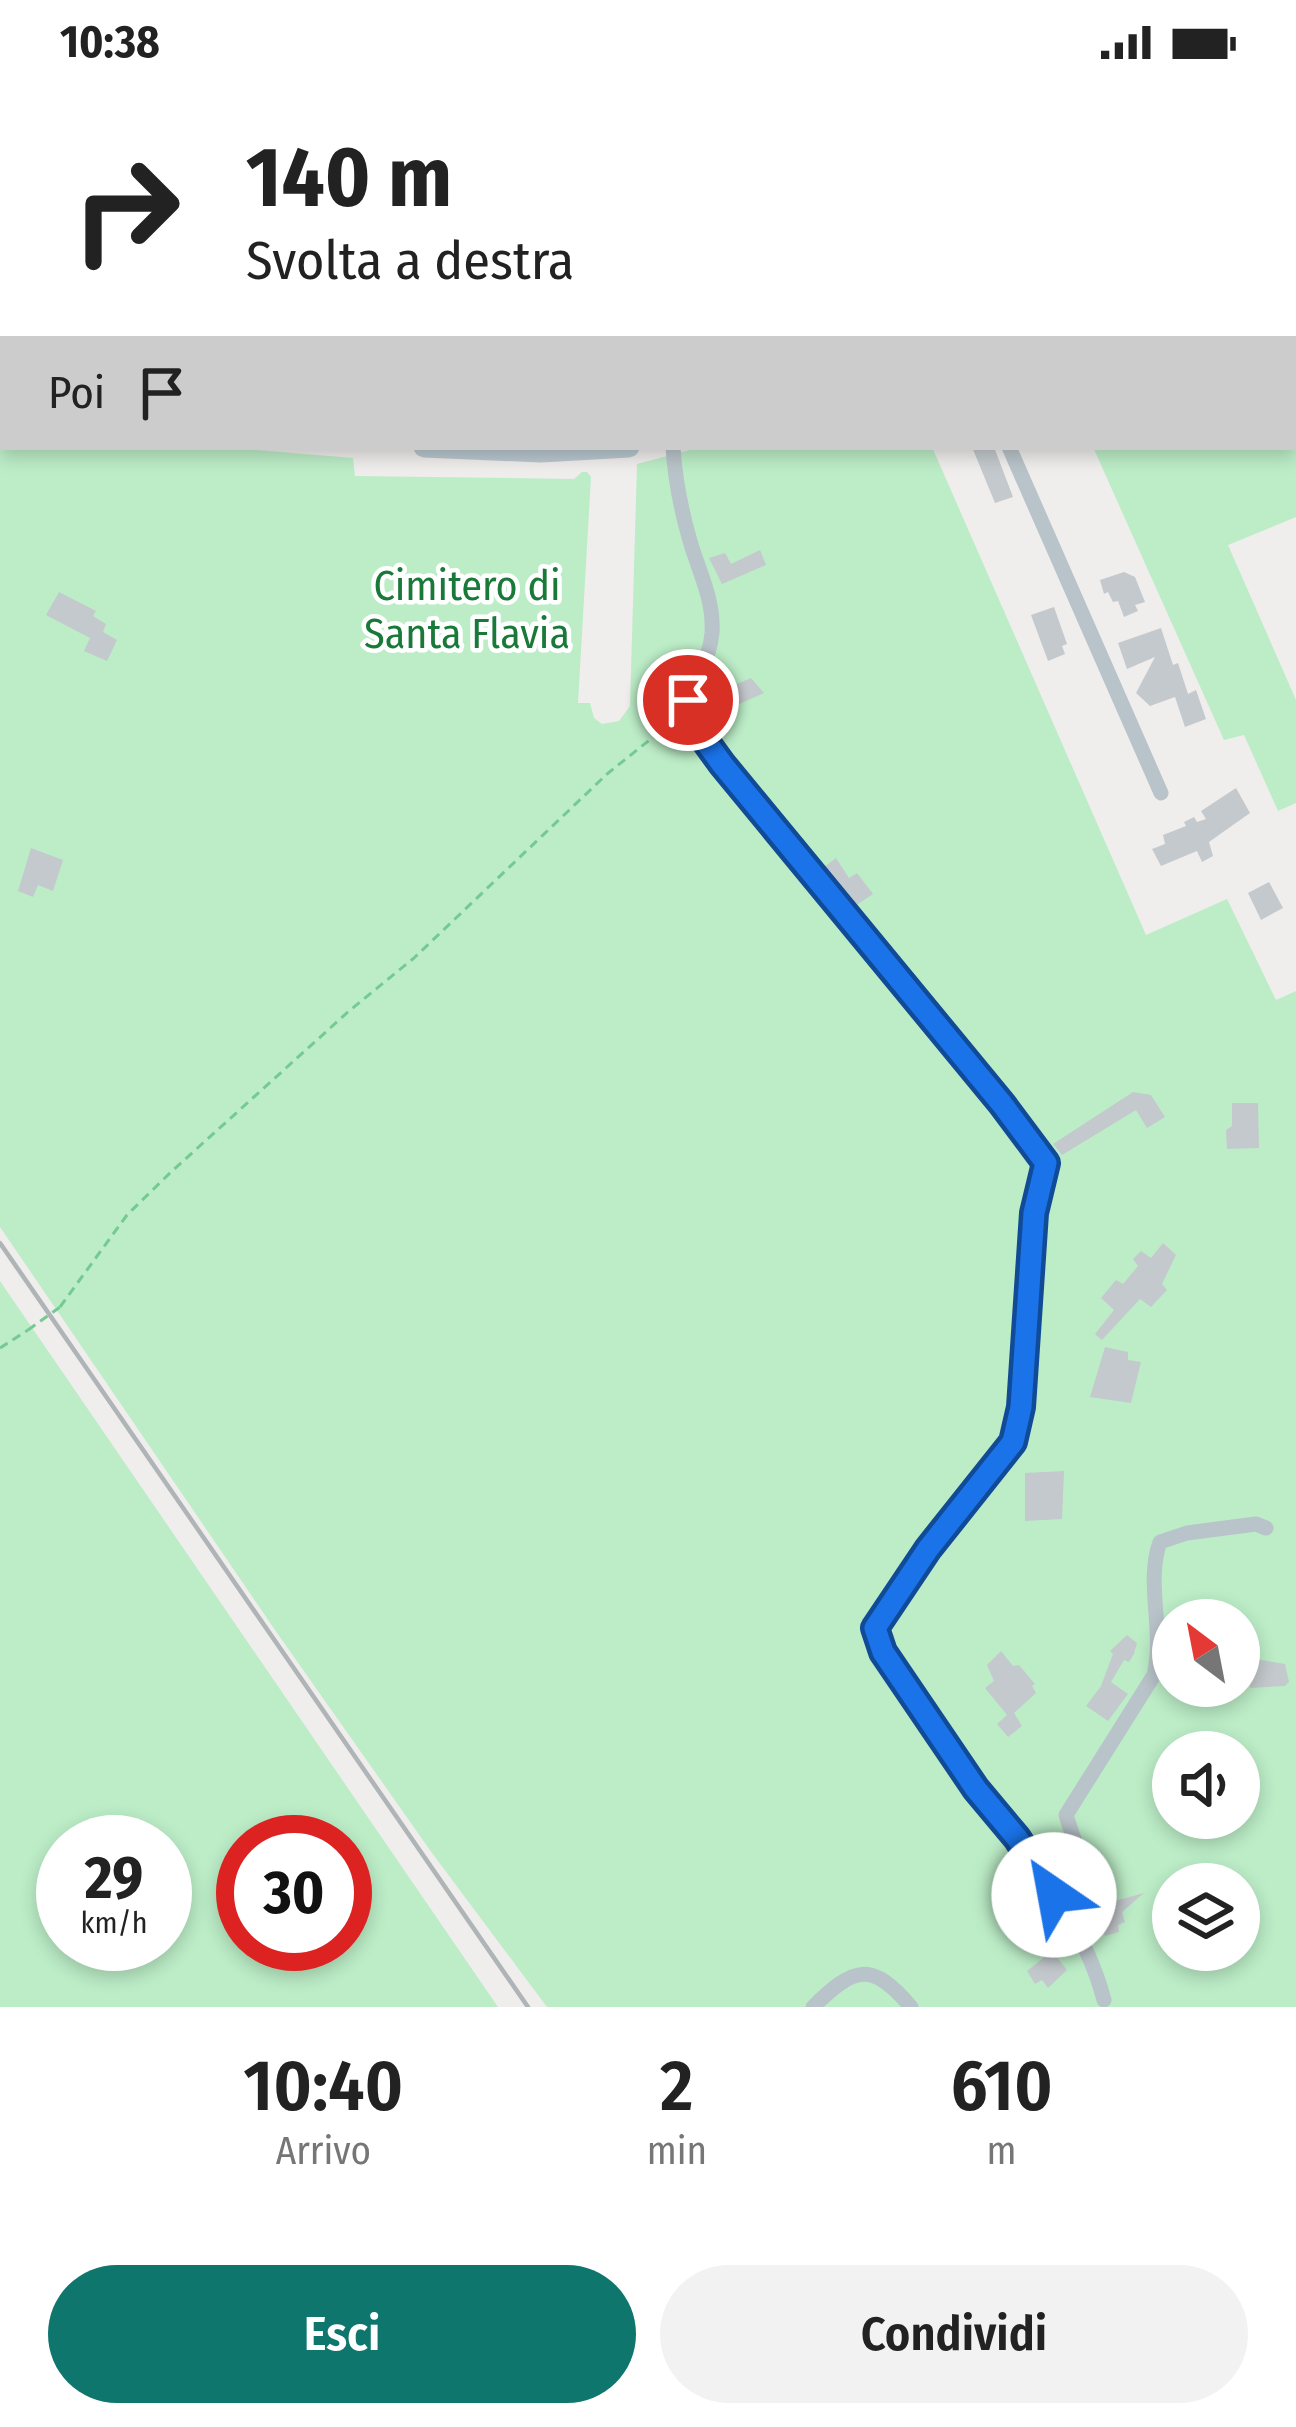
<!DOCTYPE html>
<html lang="it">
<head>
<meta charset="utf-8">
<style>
  :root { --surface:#fff; --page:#f2f2f2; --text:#222; --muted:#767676; --accent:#0f766e }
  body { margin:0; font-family:"Fira Sans Condensed",sans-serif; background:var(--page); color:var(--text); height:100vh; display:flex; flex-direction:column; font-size:45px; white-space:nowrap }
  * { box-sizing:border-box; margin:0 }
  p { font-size:39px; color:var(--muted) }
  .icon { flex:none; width:66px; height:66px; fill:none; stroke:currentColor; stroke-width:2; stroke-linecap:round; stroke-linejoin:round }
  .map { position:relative; height:1923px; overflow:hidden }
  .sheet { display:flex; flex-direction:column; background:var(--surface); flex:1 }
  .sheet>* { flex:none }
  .hud { position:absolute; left:0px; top:0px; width:1296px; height:366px; box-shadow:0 6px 18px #0003; background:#fff; color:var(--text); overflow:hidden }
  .needle { width:78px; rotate:328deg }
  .buttons { position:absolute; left:1152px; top:1515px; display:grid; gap:24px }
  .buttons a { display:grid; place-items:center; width:108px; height:108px; border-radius:50%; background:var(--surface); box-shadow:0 6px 18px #0003; font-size:60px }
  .speed { position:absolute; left:36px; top:1731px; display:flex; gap:24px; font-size:60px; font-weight:700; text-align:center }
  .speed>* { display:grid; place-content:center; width:156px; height:156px; border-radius:50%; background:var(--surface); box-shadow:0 6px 18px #0003; line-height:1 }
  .speed small { font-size:30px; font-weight:400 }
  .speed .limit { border:18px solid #d22; background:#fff; color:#111 }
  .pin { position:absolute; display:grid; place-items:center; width:102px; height:102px; color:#fff; margin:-51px; border:6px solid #fff; border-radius:50%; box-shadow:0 3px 12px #0007 }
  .me { position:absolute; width:132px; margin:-66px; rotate:327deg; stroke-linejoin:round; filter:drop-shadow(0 0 9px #0008) }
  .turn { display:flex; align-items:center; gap:42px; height:252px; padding:0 48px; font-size:54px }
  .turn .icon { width:156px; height:156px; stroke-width:2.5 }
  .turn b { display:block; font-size:84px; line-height:102px }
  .then { display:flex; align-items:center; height:114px; padding:0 48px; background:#0003; gap:24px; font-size:45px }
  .eta { display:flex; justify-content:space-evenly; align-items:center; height:204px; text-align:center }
  .eta b { font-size:72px; font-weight:600; line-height:84px }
  .primary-button { display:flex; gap:24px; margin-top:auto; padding:24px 48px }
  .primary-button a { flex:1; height:138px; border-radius:72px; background:var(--accent); color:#fff; font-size:48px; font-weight:600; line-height:138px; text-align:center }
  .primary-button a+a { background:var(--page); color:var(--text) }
  .status { display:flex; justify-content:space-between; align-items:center; height:84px; padding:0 60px; background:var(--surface); direction:ltr }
  .status svg { height:33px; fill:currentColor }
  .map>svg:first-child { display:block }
  .green { fill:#bcedc7; fill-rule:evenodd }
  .building { fill:#c4c9cd }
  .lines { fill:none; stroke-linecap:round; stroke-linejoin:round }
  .path { stroke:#75ca92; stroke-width:3; stroke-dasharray:9 6; stroke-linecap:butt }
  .lane { stroke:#b9c4ca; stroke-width:8 }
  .street { stroke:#b9c4ca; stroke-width:15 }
  .secondary { stroke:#b9c7cf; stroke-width:21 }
  .rail { stroke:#afb4b7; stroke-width:4.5 }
  .path-bridge { stroke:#75ca92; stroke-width:3; stroke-dasharray:9 6; stroke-linecap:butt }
  .route-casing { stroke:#114b97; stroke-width:30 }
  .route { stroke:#1a73e8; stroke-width:21 }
  .labels { text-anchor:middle; stroke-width:9; stroke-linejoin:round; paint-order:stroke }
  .park-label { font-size:42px; fill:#197939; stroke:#fff }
</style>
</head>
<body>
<div class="status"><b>10:38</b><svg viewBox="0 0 49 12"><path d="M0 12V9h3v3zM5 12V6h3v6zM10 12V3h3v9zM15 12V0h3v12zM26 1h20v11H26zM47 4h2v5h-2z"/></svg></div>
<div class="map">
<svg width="1296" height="1923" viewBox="0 0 1296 1923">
  <rect width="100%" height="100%" fill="#f0eded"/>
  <!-- green -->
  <path class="green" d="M 273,0 L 1093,0 L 1095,3 L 273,3 Z
    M 1296,153 L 1296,433 L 1228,461 L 1296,616 L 1296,719 L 1278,727 L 1244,651 L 1224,656 L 1093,363 L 1293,363 Z
    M 0,338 L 3,363 L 222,363 L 353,374 L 355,392 L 574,395 L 582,388 L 587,388 L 591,393 L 578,619 L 590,619 L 594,634 L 602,640 L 619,637 L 630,622 L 637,380 L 701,363 L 932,363 L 1146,851 L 1227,815 L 1276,916 L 1296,907 L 1296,1923 L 547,1923 L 432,1769 L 275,1546 L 0,1143 ZM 1173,1536 L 1239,1536 L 1239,1602 L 1173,1602 ZM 1173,1668 L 1239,1668 L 1239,1734 L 1173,1734 ZM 1173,1800 L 1239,1800 L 1239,1866 L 1173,1866 Z
    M 0,1197 L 498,1923 L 0,1923 ZM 165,1758 L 165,1860 L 63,1860 L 63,1758 ZM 345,1758 L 345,1860 L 243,1860 L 243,1758 Z"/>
  <!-- building -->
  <path class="building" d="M 972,363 L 994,363 L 1013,413 L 995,419 Z
    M 760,466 L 766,481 L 722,500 L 709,474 L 725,469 L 731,480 Z
    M 1124,488 L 1135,493 L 1145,518 L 1135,521 L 1138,527 L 1124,533 L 1118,517 L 1113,518 L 1108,508 L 1104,510 L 1100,496 Z
    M 59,508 L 96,527 L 93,532 L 106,540 L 103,548 L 117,556 L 107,577 L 84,567 L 90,554 L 46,531 Z
    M 1054,523 L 1067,560 L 1062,562 L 1065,570 L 1048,577 L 1031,531 Z
    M 1161,544 L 1173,581 L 1178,579 L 1188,610 L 1196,606 L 1206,635 L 1185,643 L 1175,613 L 1150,622 L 1136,609 L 1155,573 L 1127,585 L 1118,559 Z
    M 751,594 L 764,609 L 719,629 L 718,608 Z
    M 1236,704 L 1250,729 L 1209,758 L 1213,772 L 1202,778 L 1197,767 L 1161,782 L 1152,765 L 1165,760 L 1163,751 L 1186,742 L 1184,738 L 1194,733 L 1197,738 L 1206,735 L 1201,727 Z
    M 31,764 L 63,776 L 53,807 L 38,801 L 33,813 L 18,807 Z
    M 836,774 L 849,794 L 857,789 L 873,810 L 855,822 L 824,783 Z
    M 1269,798 L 1283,824 L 1261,836 L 1248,809 Z
    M 1133,1008 L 1151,1011 L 1165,1033 L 1147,1044 L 1136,1026 L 1062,1071 L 1053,1060 Z
    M 1232,1019 L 1258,1019 L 1259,1064 L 1227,1065 L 1226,1046 L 1232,1042 Z
    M 1163,1159 L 1176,1171 L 1162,1200 L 1167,1206 L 1151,1223 L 1140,1215 L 1102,1256 L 1095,1250 L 1114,1226 L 1101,1214 L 1116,1196 L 1123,1200 L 1138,1182 L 1133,1175 L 1141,1167 L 1151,1174 Z
    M 1105,1263 L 1128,1268 L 1128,1276 L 1141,1278 L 1131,1319 L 1090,1313 Z
    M 1064,1387 L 1062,1435 L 1025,1437 L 1025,1389 Z
    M 1127,1551 L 1137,1559 L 1134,1570 L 1129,1578 L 1124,1576 L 1111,1598 L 1128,1610 L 1108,1637 L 1086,1622 L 1101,1602 L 1113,1570 L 1110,1567 Z
    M 1001,1567 L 1013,1582 L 1019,1581 L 1035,1600 L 1032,1602 L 1036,1609 L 1014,1629 L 1022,1642 L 1008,1653 L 997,1640 L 1007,1631 L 985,1604 L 994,1597 L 987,1581 Z
    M 1250,1574 L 1285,1580 L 1289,1598 L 1285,1602 L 1250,1604 Z
    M 1144,1809 L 1122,1828 L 1125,1838 L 1118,1841 L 1119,1848 L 1105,1852 L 1096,1822 Z
    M 1052,1867 L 1067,1886 L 1048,1904 L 1042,1896 L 1035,1900 L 1027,1887 Z"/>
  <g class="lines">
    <!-- path -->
    <path class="path" d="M 572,0 L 573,3
      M 60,1223 L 127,1131 L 171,1088 L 349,927 L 414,874 L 607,690 L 677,634
      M 0,1264 L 28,1246"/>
    <!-- lane -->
    <path class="lane" d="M 267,0 L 267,3"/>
    <!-- street -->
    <path class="street" d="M 673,363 C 675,395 681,426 690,457 C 699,488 714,515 712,549 C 709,585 684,603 693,640 L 1046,1079 L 1034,1129 L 1021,1323 L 1013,1358 L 928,1465 L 875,1544 L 883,1568 C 914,1614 943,1661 976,1705 C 1025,1770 1083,1835 1104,1916
      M 1009,363 L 1161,709
      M 1066,1831 C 1097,1803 1076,1764 1066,1731 L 1154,1591 C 1165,1547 1145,1499 1160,1458 L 1187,1449 L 1256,1440 L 1266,1444
      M 813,1923 C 854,1883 871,1876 911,1923"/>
    <!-- secondary -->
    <path class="secondary" d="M 1293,140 L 1296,139
      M 0,321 L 3,321
      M 424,363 L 541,368 L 629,363"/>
    <!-- rail -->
    <path class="rail" d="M 0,1159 L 528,1923"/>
    <!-- path-bridge -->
    <path class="path-bridge" d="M 28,1246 L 60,1223"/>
  </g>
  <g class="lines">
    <defs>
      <path id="route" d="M 688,616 L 693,640 L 722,680 L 1002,1020 L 1046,1079 L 1034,1129 L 1021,1323 L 1013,1358 L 928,1465 L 875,1544 L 883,1568 L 976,1705 L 1017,1754 L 1054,1811"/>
    </defs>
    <!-- route casing -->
    <use href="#route" class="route-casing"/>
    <!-- route -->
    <use href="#route" class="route"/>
  </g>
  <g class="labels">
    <!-- park labels -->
    <g class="park-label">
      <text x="467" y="516">Cimitero di<tspan x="467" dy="48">Santa Flavia</tspan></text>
    </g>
  </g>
</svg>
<div class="buttons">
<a><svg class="needle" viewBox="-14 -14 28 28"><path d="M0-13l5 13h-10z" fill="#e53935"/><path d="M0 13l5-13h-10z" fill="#767676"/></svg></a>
<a><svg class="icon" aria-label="sound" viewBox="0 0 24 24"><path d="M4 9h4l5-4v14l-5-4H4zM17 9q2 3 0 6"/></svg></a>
<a><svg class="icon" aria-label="layers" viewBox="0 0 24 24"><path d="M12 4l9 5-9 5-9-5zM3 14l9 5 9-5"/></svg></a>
</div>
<div class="speed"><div>29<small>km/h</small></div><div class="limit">30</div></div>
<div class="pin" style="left:688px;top:616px;background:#d93025"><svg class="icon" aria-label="arrive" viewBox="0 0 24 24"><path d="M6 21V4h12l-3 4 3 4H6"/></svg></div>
<svg class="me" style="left:1054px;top:1811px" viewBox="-20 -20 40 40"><circle r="19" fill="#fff"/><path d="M0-13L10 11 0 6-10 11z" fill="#1a73e8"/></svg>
<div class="hud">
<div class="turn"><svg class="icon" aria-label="right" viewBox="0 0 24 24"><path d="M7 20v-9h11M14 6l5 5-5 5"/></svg><div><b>140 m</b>Svolta a destra</div></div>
<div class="then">Poi<svg class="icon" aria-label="arrive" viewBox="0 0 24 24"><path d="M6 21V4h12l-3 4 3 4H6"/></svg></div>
</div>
</div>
<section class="sheet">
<div class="eta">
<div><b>10:40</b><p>Arrivo</p></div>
<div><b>2</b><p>min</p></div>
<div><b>610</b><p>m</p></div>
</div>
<div class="primary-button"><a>Esci</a><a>Condividi</a></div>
</section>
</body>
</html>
